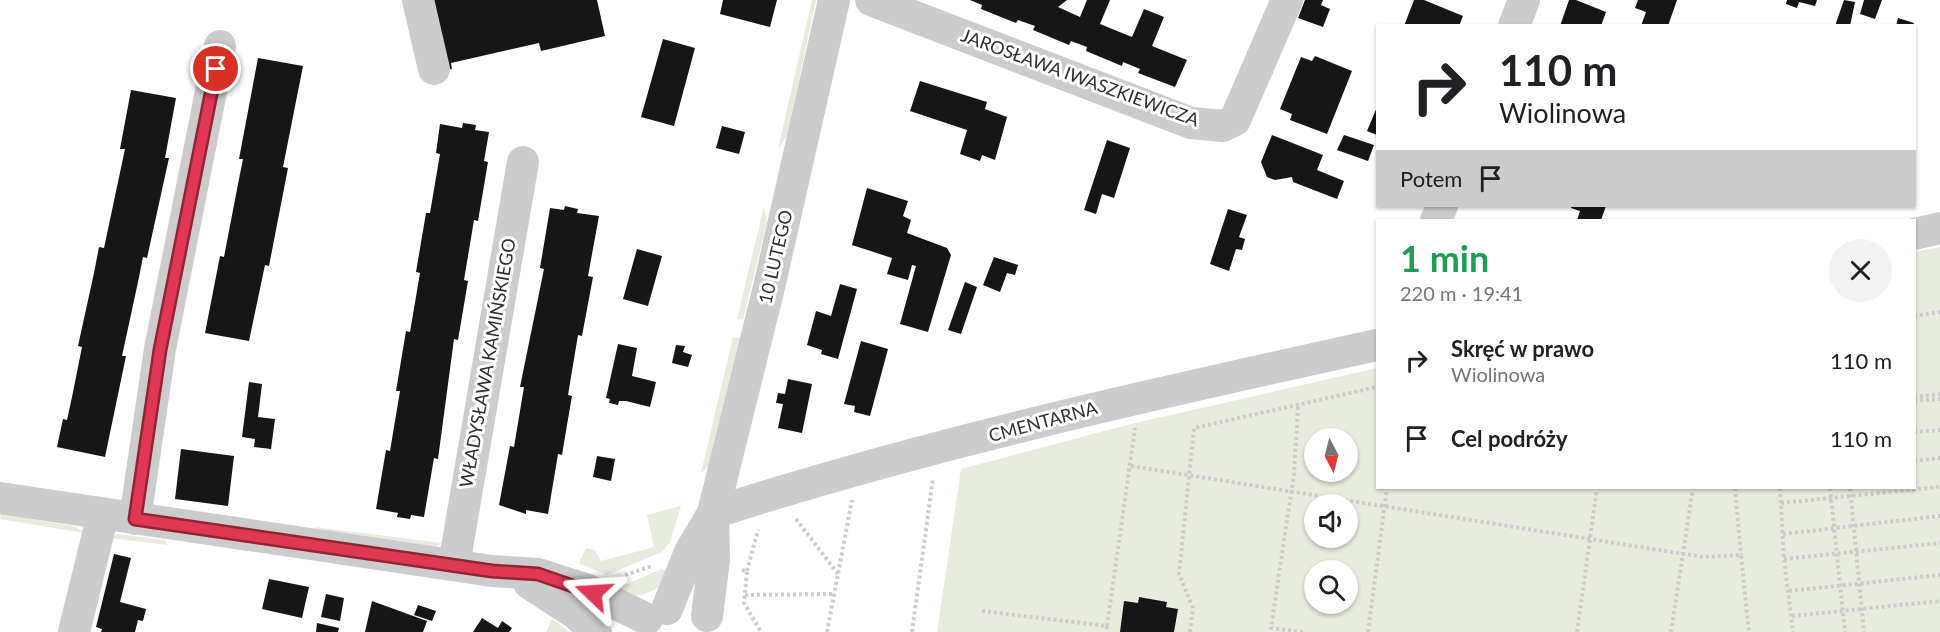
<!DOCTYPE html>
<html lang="pl">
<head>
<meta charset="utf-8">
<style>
  :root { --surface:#fff; --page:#f2f2f2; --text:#202124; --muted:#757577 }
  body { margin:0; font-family:Lato,sans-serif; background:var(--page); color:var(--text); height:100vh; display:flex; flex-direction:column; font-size:22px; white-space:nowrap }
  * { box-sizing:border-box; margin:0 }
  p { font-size:20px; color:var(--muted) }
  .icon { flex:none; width:33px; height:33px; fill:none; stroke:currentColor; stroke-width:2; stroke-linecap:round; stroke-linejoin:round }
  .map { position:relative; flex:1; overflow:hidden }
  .sheet { position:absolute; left:1376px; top:219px; width:540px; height:270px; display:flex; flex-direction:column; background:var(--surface); border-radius:0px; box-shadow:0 2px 4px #0004 }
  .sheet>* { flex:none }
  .banner { position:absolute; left:1376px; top:24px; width:540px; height:183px; border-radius:0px; box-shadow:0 2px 4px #0004; background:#fff; color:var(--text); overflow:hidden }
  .needle { width:39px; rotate:173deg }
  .controls { position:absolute; left:1304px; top:428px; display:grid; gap:12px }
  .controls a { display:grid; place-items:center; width:54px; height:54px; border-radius:50%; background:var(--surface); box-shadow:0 2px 4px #0004; font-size:30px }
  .pin { position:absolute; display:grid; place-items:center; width:51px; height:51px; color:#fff; margin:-26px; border:3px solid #fff; border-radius:50%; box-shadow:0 2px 6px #0007 }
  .me { position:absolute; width:66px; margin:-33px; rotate:290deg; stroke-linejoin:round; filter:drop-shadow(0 0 4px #0008) }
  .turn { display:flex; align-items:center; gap:21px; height:126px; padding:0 24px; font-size:27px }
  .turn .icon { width:78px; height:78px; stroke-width:2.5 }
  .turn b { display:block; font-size:42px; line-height:51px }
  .then { display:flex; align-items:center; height:57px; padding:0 24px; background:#0003; gap:12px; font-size:22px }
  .round { display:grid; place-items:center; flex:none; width:63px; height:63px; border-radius:32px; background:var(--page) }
  .overview { display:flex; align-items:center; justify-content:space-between; height:102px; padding:0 24px }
  h1 { font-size:36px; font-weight:700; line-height:45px; color:#1e9e55 }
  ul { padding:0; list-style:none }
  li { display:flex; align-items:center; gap:18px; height:78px; padding:0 24px }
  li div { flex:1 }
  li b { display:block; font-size:22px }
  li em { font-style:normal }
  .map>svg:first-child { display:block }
  .green { fill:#e7ecde; fill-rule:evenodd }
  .building { fill:#161616 }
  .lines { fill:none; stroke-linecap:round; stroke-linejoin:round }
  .path { stroke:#ccc; stroke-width:4; stroke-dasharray:3 3; stroke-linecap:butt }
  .minor { stroke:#ccc; stroke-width:32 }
  .route-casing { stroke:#922436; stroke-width:15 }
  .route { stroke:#e03853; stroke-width:10 }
  .labels { text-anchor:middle; stroke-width:6; stroke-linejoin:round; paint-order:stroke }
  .street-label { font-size:18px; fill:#2f2f2f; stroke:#fff }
</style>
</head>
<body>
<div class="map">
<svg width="1940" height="632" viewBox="0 0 1940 632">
  <rect width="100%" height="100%" fill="#fff"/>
  <!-- green -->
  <path class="green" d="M 812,0 L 816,0 L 787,136 L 778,149 Z
    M 764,206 L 767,222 L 743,320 L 737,319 Z
    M 1940,247 L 1940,632 L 937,632 L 961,469 L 1127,425 L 1377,368 L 1377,488 L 1914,488 L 1914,252 ZM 1314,438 L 1347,438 L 1347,471 L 1314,471 ZM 1314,504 L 1347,504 L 1347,537 L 1314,537 ZM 1314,570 L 1347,570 L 1347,603 L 1314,603 Z
    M 733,337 L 740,338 L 709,466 L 701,473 Z
    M 681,506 L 670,542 L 662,552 L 607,575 L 579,563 L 586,548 L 595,550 L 601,561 L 654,547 L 647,515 Z
    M 1,513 L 76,527 L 84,533 L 0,519 Z
    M 315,527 L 442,543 L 434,547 L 316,530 Z
    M 117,534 L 165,540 L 168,545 L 110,538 Z
    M 661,569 L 673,573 C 655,595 640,598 613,594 L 625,585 Z
    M 552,619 L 570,632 L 546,632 Z"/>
  <!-- building -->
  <path class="building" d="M 434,0 L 597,0 L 605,36 L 541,51 L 539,43 L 451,63 L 452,69 L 444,70 L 446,55 Z
    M 723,0 L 777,0 L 770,27 L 720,14 Z
    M 970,0 L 1067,0 L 1058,7 L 1080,17 L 1087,0 L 1110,0 L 1100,24 L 1132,37 L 1144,9 L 1164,17 L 1152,46 L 1187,60 L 1175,87 L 1138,73 L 1140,69 L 1123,62 L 1122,66 L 1086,51 L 1087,47 L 1071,41 L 1069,45 L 1033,30 L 1035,26 L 1018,20 L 1016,23 L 981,9 L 982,5 Z
    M 1305,0 L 1323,0 L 1321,5 L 1330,9 L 1323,27 L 1298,18 Z
    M 1414,0 L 1424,0 L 1463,16 L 1459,26 L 1404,26 Z
    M 1569,0 L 1576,0 L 1606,12 L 1601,26 L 1560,26 Z
    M 1638,0 L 1677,0 L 1668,26 L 1641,26 L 1646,12 L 1635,8 Z
    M 1787,0 L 1817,0 L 1815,6 L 1799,2 L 1797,8 L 1786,4 Z
    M 1844,0 L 1855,2 L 1850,26 L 1835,26 Z
    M 1864,0 L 1882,0 L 1875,19 L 1860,14 Z
    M 1898,18 L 1914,23 L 1913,26 L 1896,26 Z
    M 663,39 L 695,48 L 674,126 L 641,117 Z
    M 1315,56 L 1352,71 L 1327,134 L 1290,120 L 1292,114 L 1280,109 L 1301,57 L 1312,61 Z
    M 258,58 L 303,66 L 283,167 L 288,168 L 269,266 L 265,265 L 249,341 L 205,333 L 220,256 L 224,257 L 238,184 L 243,159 L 239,159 Z
    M 920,81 L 987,102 L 985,109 L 1007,117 L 995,160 L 982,155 L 980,161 L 960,154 L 967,130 L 910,111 Z
    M 131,90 L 176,98 L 165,158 L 169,158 L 147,258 L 143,257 L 138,282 L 122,356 L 126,356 L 105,457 L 57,447 L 63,419 L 67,420 L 72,397 L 82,347 L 78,346 L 94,273 L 99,247 L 104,248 L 125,149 L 120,149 Z
    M 1377,107 L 1377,135 L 1367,131 Z
    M 463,123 L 476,125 L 475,130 L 489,132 L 484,161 L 488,162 L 478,221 L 474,220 L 464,280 L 468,281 L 458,340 L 454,339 L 438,459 L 434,458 L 424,517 L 411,515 L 410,519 L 397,517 L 398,513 L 376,509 L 386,450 L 390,451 L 400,391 L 396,391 L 406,331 L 410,332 L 420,273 L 416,272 L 426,213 L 430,213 L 440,154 L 436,153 L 440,124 L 462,128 Z
    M 722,126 L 745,132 L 739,154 L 716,148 Z
    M 1272,135 L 1323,155 L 1317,170 L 1344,181 L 1337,199 L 1293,182 L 1292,177 L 1275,180 L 1267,177 L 1261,162 Z
    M 1344,135 L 1374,145 L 1368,161 L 1337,150 Z
    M 1107,140 L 1130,148 L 1114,198 L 1102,194 L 1096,214 L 1084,210 Z
    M 867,188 L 908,201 L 903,216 L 911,220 L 907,233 L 947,248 L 951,255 L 928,332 L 900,324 L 916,266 L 912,265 L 908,280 L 887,274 L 892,258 L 852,245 Z
    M 565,206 L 578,209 L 577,213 L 599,216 L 588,276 L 593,277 L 582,336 L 578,335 L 568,395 L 572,396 L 567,425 L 562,455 L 558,454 L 548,514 L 526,510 L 526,514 L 499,505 L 510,446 L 514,447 L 524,387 L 520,387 L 544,269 L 540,268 L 550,208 L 564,210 Z
    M 1571,206 L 1606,206 L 1601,220 L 1577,220 L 1580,211 L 1571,208 Z
    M 1228,209 L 1247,215 L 1239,237 L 1245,239 L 1242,250 L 1236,249 L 1229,271 L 1210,264 Z
    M 637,249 L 662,256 L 648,306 L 623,299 Z
    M 994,257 L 1018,265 L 1015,275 L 1007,273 L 1000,292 L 983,285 Z
    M 965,282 L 977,287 L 961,334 L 948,330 Z
    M 840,284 L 857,289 L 838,359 L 821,354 L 822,350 L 807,345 L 816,311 L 831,316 Z
    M 861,341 L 888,349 L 870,416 L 854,412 L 855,406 L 844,404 Z
    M 618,344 L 637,348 L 632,376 L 656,382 L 650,407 L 626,401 L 619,401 L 618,405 L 609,403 L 610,399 L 606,398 Z
    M 676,345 L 685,346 L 683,352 L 692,355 L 688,367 L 672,363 Z
    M 788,379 L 812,384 L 802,433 L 778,428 L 783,404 L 776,403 L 778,393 L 785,394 Z
    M 249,382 L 262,384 L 258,417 L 275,419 L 271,449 L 254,447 L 255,439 L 242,437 Z
    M 181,449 L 234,456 L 228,506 L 175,499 Z
    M 597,456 L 615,459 L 611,481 L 593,477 Z
    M 114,554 L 131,558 L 120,602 L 146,609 L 143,621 L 138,620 L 135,632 L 101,632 L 102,629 L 96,627 Z
    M 269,579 L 309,587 L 302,618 L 262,609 Z
    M 326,594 L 344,598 L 340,621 L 321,617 Z
    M 1139,597 L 1167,602 L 1166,607 L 1178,609 L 1174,632 L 1120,632 L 1124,601 L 1138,603 Z
    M 372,601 L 427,621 L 423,632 L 365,632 Z
    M 418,605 L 436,611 L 432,621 L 414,615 Z
    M 482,618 L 498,628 L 502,621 L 512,628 L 509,632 L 473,632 Z
    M 317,623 L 339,628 L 338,632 L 316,632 Z"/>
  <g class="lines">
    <!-- path -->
    <path class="path" d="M 1914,316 L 1940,312
      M 1914,397 L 1940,394
      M 1914,401 L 1940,399
      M 1298,407 L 1294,474 L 1271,628 L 1304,632
      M 1914,432 L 1940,430
      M 1914,461 L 1940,458
      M 1131,466 L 1703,557 L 1741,555 L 1749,632
      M 1735,488 L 1741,555
      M 1780,488 L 1784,559 L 1793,632
      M 1830,488 L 1845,632
      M 1850,488 L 1864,632
      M 1781,503 L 1940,487
      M 796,519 L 838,574
      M 1783,534 L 1940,516
      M 1784,559 L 1940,543
      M 742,570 L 747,571 L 744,603 L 761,632
      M 747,571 L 758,530
      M 625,575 L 652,566
      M 1789,591 L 1940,575
      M 745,595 L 834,594
      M 982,611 L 1107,626 L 1106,632
      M 1792,616 L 1940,601
      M 1107,626 L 1135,428
      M 827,632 L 852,500
      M 912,632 L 933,478
      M 1190,632 L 1193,608 L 1179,574 L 1194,428 L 1377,387
      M 1368,632 L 1387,488
      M 1577,632 L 1597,488
      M 1671,632 L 1693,488"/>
    <!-- minor -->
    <path class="minor" d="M 418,0 L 434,69
      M 871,0 L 1191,123 L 1223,126 L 1235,120 L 1287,0
      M 1514,26 L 1524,0
      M 1436,220 L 1442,206
      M 1914,234 L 1940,228
      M 0,498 L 492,571 L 538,574 L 588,590 L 647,619
      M 135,519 L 160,349 L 220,46
      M 454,565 L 523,162
      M 529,583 L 575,613 L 596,632
      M 667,609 L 690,552 L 713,513 C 930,443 1154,394 1377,345
      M 707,616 L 714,560 L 713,513 L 770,283 L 834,0
      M 74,632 L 103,514"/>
  </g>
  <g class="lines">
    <defs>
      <path id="route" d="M 216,69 L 160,350 L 135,519 L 492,571 L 538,574 L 593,593"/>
    </defs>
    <!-- route casing -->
    <use href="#route" class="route-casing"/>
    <!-- route -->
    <use href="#route" class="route"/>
  </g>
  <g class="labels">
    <!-- street labels -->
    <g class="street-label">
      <text transform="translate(1080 78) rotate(20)" y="6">JAROSŁAWA IWASZKIEWICZA</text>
      <text transform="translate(776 257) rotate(-77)" y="6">10 LUTEGO</text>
      <text transform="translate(488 363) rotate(-80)" y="6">WŁADYSŁAWA KAMIŃSKIEGO</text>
      <text transform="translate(1043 422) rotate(-15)" y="6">CMENTARNA</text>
    </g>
  </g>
</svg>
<div class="controls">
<a><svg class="needle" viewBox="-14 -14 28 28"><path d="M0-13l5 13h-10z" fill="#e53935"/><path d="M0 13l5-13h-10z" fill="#757577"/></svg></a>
<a><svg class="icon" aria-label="sound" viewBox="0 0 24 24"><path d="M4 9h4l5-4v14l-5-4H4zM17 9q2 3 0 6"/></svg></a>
<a><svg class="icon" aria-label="search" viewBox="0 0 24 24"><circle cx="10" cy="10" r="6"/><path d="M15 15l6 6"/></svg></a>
</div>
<div class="pin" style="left:216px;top:69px;background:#d93025"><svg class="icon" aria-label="arrive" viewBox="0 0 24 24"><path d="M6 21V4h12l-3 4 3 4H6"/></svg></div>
<svg class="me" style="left:593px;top:593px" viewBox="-20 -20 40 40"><path d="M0-17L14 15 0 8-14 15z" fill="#e03853" stroke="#fff" stroke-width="4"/></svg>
<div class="banner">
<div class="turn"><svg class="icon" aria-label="right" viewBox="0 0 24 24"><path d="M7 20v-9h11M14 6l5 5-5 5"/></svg><div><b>110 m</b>Wiolinowa</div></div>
<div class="then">Potem<svg class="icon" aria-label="arrive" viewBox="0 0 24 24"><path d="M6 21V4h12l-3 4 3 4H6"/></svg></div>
</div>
<section class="sheet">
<div class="overview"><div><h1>1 min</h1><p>220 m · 19:41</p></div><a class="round"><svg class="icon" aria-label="close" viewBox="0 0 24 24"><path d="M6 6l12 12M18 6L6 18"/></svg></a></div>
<ul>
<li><svg class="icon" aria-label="right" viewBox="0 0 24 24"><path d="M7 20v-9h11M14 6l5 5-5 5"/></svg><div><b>Skręć w prawo</b><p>Wiolinowa</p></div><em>110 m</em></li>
<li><svg class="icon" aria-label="arrive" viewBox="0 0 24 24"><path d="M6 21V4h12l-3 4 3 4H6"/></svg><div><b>Cel podróży</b></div><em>110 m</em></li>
</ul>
</section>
</div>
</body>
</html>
